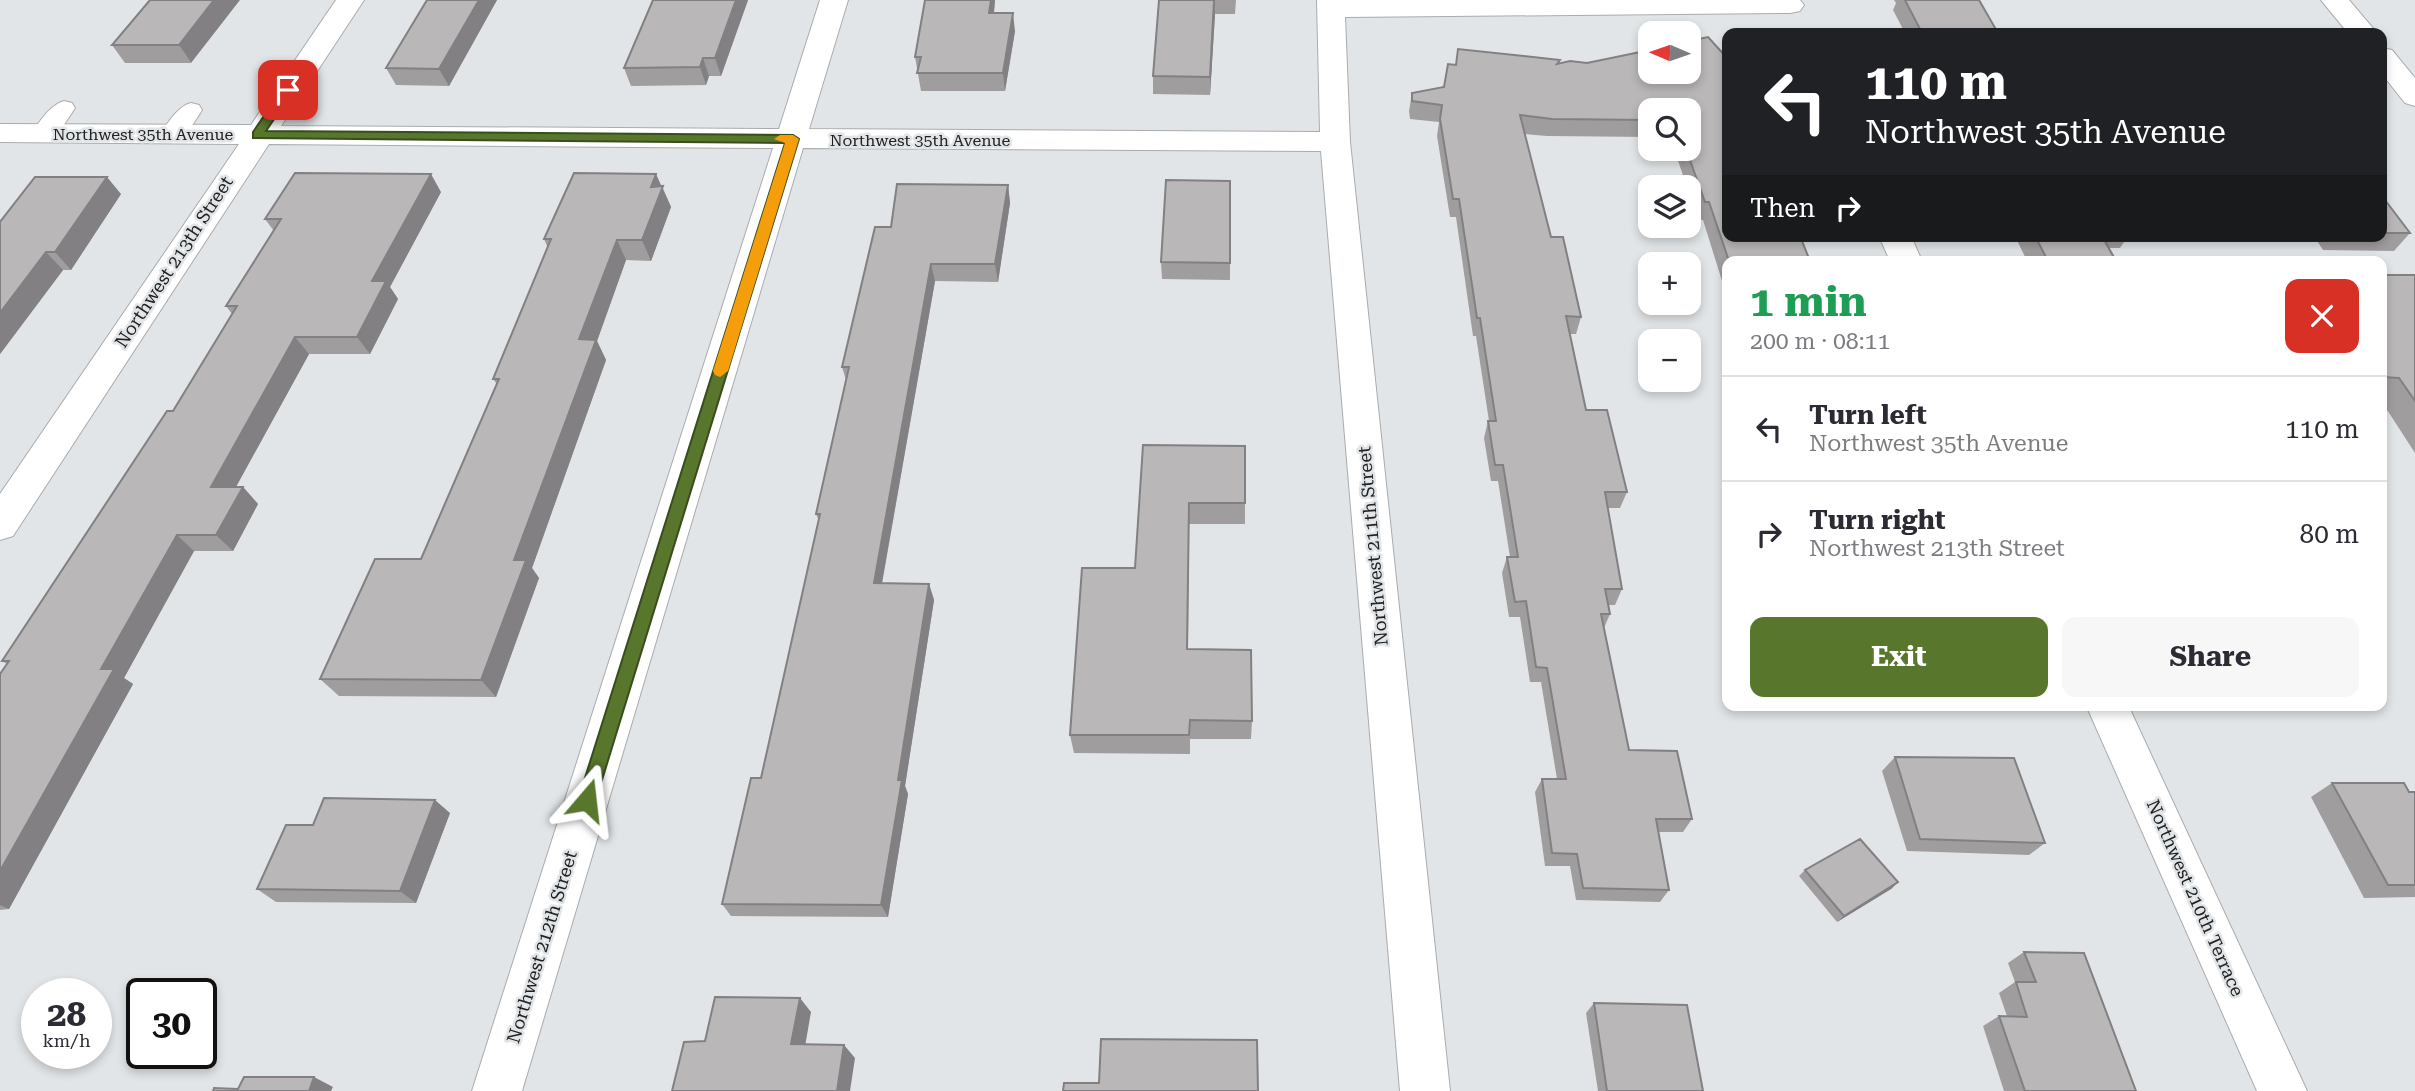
<!DOCTYPE html>
<html lang="en">
<head>
<meta charset="utf-8">
<style>
  :root { --surface:#fff; --page:#f7f7f7; --text:#2b2b33; --muted:#7c7c81; --line:#e1e1e2; --accent:#58772d }
  body { margin:0; font-family:"Roboto Serif",serif; background:var(--page); color:var(--text); height:100vh; display:flex; flex-direction:column; font-size:26px; white-space:nowrap }
  * { box-sizing:border-box; margin:0 }
  p { font-size:23px; color:var(--muted) }
  .icon { flex:none; width:38px; height:38px; fill:none; stroke:currentColor; stroke-width:2; stroke-linecap:round; stroke-linejoin:round }
  .map { position:relative; flex:1; overflow:hidden }
  .side { position:absolute; left:1722px; top:256px; width:665px; height:455px; display:flex; flex-direction:column; background:var(--surface); border-radius:14px; box-shadow:0 4px 10px #0003 }
  .side>* { flex:none }
  .banner { position:absolute; left:1722px; top:28px; width:665px; height:214px; border-radius:14px; box-shadow:0 4px 10px #0003; background:#202124; color:#fff; overflow:hidden }
  .needle { width:46px; rotate:272deg }
  .tools { position:absolute; left:1638px; top:21px; display:grid; gap:14px }
  .tools a { display:grid; place-items:center; width:63px; height:63px; border-radius:14px; background:var(--surface); box-shadow:0 4px 10px #0003; font-size:35px }
  .speed { position:absolute; left:21px; top:978px; display:flex; gap:14px; font-size:35px; font-weight:700; text-align:center }
  .speed>* { display:grid; place-content:center; width:91px; height:91px; border-radius:50%; background:var(--surface); box-shadow:0 4px 10px #0003; line-height:1 }
  .speed small { font-size:18px; font-weight:400 }
  .speed .limit { border:4px solid #111; border-radius:10px; background:#fff; color:#111 }
  .pin { position:absolute; display:grid; place-items:center; width:60px; height:60px; color:#fff; margin:-30px; border-radius:14px; box-shadow:0 4px 10px #0006 }
  .me { position:absolute; width:77px; margin:-38px; rotate:17deg; stroke-linejoin:round; filter:drop-shadow(0 0 5px #0008) }
  .turn { display:flex; align-items:center; gap:24px; height:147px; padding:0 28px; font-size:32px }
  .turn .icon { width:91px; height:91px; stroke-width:2.5 }
  .turn b { display:block; font-size:49px; line-height:60px }
  .then { display:flex; align-items:center; height:66px; padding:0 28px; background:#0003; gap:14px; font-size:26px }
  .round { display:grid; place-items:center; flex:none; width:74px; height:74px; border-radius:14px; background:var(--page) }
  .headline { display:flex; align-items:center; justify-content:space-between; height:119px; padding:0 28px }
  h1 { font-size:42px; font-weight:700; line-height:52px; color:#1e9e55 }
  .cta { display:flex; gap:14px; margin-top:auto; padding:14px 28px }
  .cta a { flex:1; height:80px; border-radius:14px; background:var(--accent); color:#fff; font-size:28px; font-weight:700; line-height:80px; text-align:center }
  .cta a+a { background:var(--page); color:var(--text) }
  ul { padding:0; list-style:none }
  li { display:flex; align-items:center; gap:21px; height:105px; padding:0 28px; border-top:2px solid var(--line) }
  li div { flex:1 }
  li b { display:block; font-size:26px }
  li em { font-style:normal }
  .map>svg:first-child { display:block }
  .lines { fill:none; stroke-linecap:round; stroke-linejoin:round }
  .service-casing { stroke:#a9acae; stroke-width:2 }
  .minor-casing { stroke:#a9acae; stroke-width:2 }
  .service { fill:#fff; fill-rule:evenodd }
  .minor { fill:#fff; fill-rule:evenodd }
  .wall { fill:#a09d9f }
  .shaded-wall { fill:#828082 }
  .building { fill:#bab7b9; stroke:#828082; stroke-width:2 }
  .route { fill:#58772d; stroke:#394d1d; stroke-width:2 }
  .slow { fill:#f59e0b }
  .labels { text-anchor:middle; stroke-width:5; stroke-linejoin:round; paint-order:stroke }
  .far-street-label { font-size:16px; fill:#202122; stroke:#e2e5e7 }
  .street-label { font-size:18px; fill:#202122; stroke:#e2e5e7 }
</style>
</head>
<body>
<div class="map">
<svg width="2415" height="1091" viewBox="0 0 2415 1091">
  <rect width="100%" height="100%" fill="#e2e5e7"/>
  <g class="lines">
    <defs>
      <path id="service" d="M 64,101 L 72,103 L 75,108 C 65,123 55,143 36,138 L 32,133 C 40,121 50,105 64,101 Z
        M 191,103 L 199,105 L 202,110 C 193,124 183,144 164,139 L 160,134 C 168,123 178,106 191,103 Z"/>
      <path id="minor" d="M 336,0 L 364,0 L 281,126 L 779,129 L 820,0 L 848,0 L 809,129 L 1320,132 L 1317,0 L 1800,0 L 1804,5 L 1800,11 L 1790,13 L 1345,17 L 1350,142 L 1450,1091 L 1400,1091 L 1321,151 L 803,148 L 522,1091 L 472,1091 L 773,148 L 269,144 L 13,536 L 0,540 L 0,494 L 239,144 L 0,142 L 0,124 L 251,125 Z
        M 2321,0 L 2349,0 L 2377,33 L 2348,33 Z
        M 2382,48 L 2392,50 L 2415,78 L 2415,106 L 2405,103 L 2382,74 Z
        M 1879,236 L 1911,236 L 1922,261 L 1890,261 Z
        M 2086,705 L 2128,705 L 2307,1091 L 2257,1091 Z"/>
    </defs>
    <!-- service casing -->
    <use href="#service" class="service-casing"/>
    <!-- minor casing -->
    <use href="#minor" class="minor-casing"/>
    <!-- service -->
    <use href="#service" class="service"/>
    <!-- minor -->
    <use href="#minor" class="minor"/>
  </g>
  <!-- wall -->
  <path class="wall" d="M 150,0 L 191,63 L 125,63 L 112,45 Z
    M 427,0 L 497,0 L 449,86 L 396,85 L 386,68 Z
    M 748,0 L 721,76 L 709,76 L 706,85 L 631,86 L 624,68 Z
    M 925,0 L 995,0 L 994,13 L 1015,31 L 1005,91 L 921,91 L 915,57 Z
    M 1159,0 L 1236,0 L 1235,14 L 1215,14 L 1210,95 L 1153,94 L 1153,76 Z
    M 1894,0 L 1979,0 L 1998,33 L 1905,33 L 1893,10 L 1896,3 Z
    M 1559,63 L 1689,72 L 1727,236 L 1810,261 L 1727,261 L 1727,297 L 1703,220 L 1698,220 L 1689,192 L 1689,187 L 1687,187 L 1674,149 L 1689,149 L 1689,110 L 1650,110 L 1650,137 L 1547,136 L 1524,134 L 1551,237 L 1581,317 L 1576,334 L 1570,334 L 1586,410 L 1627,492 L 1620,508 L 1608,508 L 1622,589 L 1615,605 L 1609,605 L 1610,614 L 1604,628 L 1629,750 L 1692,819 L 1683,832 L 1658,832 L 1669,890 L 1660,902 L 1576,900 L 1570,866 L 1545,866 L 1535,792 L 1542,779 L 1557,779 L 1541,682 L 1530,682 L 1520,617 L 1509,617 L 1502,573 L 1507,557 L 1510,557 L 1498,481 L 1491,481 L 1484,438 L 1488,421 L 1489,421 L 1476,336 L 1473,336 L 1456,217 L 1450,217 L 1437,136 L 1439,122 L 1410,119 L 1409,111 L 1412,93 Z
    M 35,177 L 121,194 L 71,270 L 63,270 L 0,354 Z
    M 1230,181 L 1230,280 L 1162,279 L 1161,262 Z
    M 1008,185 L 1010,203 L 998,282 L 935,281 L 882,584 L 929,584 L 934,600 L 905,786 L 908,794 L 888,917 L 731,916 L 722,904 L 761,778 L 819,521 L 816,514 L 846,380 L 842,367 L 891,227 Z
    M 662,186 L 671,207 L 651,261 L 626,260 L 597,341 L 606,360 L 532,568 L 539,578 L 496,697 L 339,696 L 320,679 L 421,559 L 497,384 L 493,379 L 548,248 L 544,239 Z
    M 441,192 L 390,287 L 398,299 L 370,354 L 309,354 L 236,487 L 243,487 L 258,504 L 233,551 L 194,551 L 124,678 L 133,684 L 9,909 L 0,910 L 0,674 L 7,664 L 2,661 L 173,411 L 232,314 L 226,306 L 274,231 L 265,219 Z
    M 2382,196 L 2410,233 L 2394,251 L 2323,250 L 2314,236 L 2382,236 Z
    M 2015,236 L 2128,236 L 2120,248 L 2108,248 L 2116,261 L 2027,261 Z
    M 2382,275 L 2415,275 L 2415,453 L 2382,402 Z
    M 1143,445 L 1245,503 L 1245,524 L 1189,524 L 1188,649 L 1252,721 L 1251,739 L 1190,739 L 1190,754 L 1074,753 L 1070,735 L 1135,568 Z
    M 1895,757 L 2045,843 L 2029,855 L 1907,851 L 1882,771 Z
    M 2332,783 L 2415,792 L 2415,897 L 2364,898 L 2311,797 Z
    M 450,813 L 416,903 L 276,902 L 257,889 Z
    M 1805,870 L 1898,882 L 1891,889 L 1837,922 L 1799,876 Z
    M 2024,952 L 2136,1091 L 2004,1091 L 1983,1026 L 1999,1016 L 2007,1016 L 1999,993 L 2015,982 L 2008,963 Z
    M 1594,1003 L 1703,1091 L 1598,1091 L 1586,1013 Z"/>
  <!-- shaded-wall -->
  <path class="shaded-wall" d="M 214,0 L 240,0 L 191,63 L 179,45 Z
    M 479,0 L 497,0 L 449,86 L 439,69 Z
    M 736,0 L 748,0 L 721,76 L 715,58 Z
    M 991,0 L 995,0 L 992,31 L 989,13 Z
    M 1215,0 L 1215,14 L 1210,95 L 1210,77 Z
    M 1013,13 L 1015,31 L 1005,91 L 1003,73 Z
    M 703,58 L 709,76 L 706,85 L 700,67 Z
    M 431,174 L 441,192 L 390,287 L 398,299 L 370,354 L 357,337 L 372,281 Z
    M 656,174 L 671,207 L 651,261 L 642,240 L 651,187 Z
    M 107,177 L 121,194 L 71,270 L 55,252 Z
    M 1008,185 L 1010,203 L 998,282 L 995,264 Z
    M 617,240 L 626,260 L 597,341 L 606,360 L 532,568 L 539,578 L 496,697 L 481,680 L 514,560 L 579,339 Z
    M 46,252 L 63,270 L 0,354 L 0,313 Z
    M 931,264 L 935,281 L 879,599 L 874,583 Z
    M 295,337 L 309,354 L 227,503 L 211,487 Z
    M 243,487 L 258,504 L 233,551 L 216,535 Z
    M 177,535 L 194,551 L 124,678 L 133,684 L 9,909 L 0,905 L 0,871 L 101,669 Z
    M 929,584 L 934,600 L 905,786 L 908,794 L 888,917 L 881,905 L 898,780 Z
    M 435,800 L 450,813 L 416,903 L 400,891 Z
    M 1898,882 L 1891,889 L 1837,922 L 1844,916 Z
    M 800,998 L 811,1012 L 803,1058 L 791,1044 Z
    M 844,1045 L 855,1058 L 850,1091 L 837,1091 Z
    M 314,1077 L 333,1087 L 331,1091 L 309,1091 Z"/>
  <!-- building -->
  <path class="building" d="M 150,0 L 214,0 L 179,45 L 112,45 Z
    M 427,0 L 479,0 L 439,69 L 386,68 Z
    M 653,0 L 736,0 L 715,58 L 703,58 L 700,67 L 624,68 Z
    M 925,0 L 991,0 L 989,13 L 1013,13 L 1003,73 L 917,73 L 921,57 L 915,57 Z
    M 1159,0 L 1214,0 L 1210,77 L 1153,76 Z
    M 1905,0 L 1979,0 L 1998,33 L 1922,33 Z
    M 1708,37 L 1727,58 L 1727,236 L 1800,236 L 1810,261 L 1729,261 L 1709,202 L 1705,202 L 1686,149 L 1689,149 L 1689,110 L 1650,110 L 1650,120 L 1552,119 L 1520,115 L 1551,237 L 1563,237 L 1581,317 L 1566,316 L 1586,410 L 1607,410 L 1627,492 L 1605,492 L 1622,589 L 1605,589 L 1610,614 L 1601,614 L 1629,750 L 1677,751 L 1692,819 L 1656,819 L 1669,890 L 1583,888 L 1577,854 L 1552,853 L 1542,779 L 1566,779 L 1547,668 L 1536,667 L 1526,601 L 1515,602 L 1507,557 L 1518,557 L 1503,465 L 1495,465 L 1488,421 L 1496,421 L 1480,318 L 1477,318 L 1459,199 L 1453,199 L 1440,119 L 1442,105 L 1412,101 L 1412,93 L 1444,87 L 1448,64 L 1456,65 L 1458,49 L 1560,60 L 1557,64 L 1570,61 L 1587,63 L 1650,50 L 1650,72 L 1689,72 L 1689,41 Z
    M 295,173 L 431,174 L 372,281 L 386,281 L 357,337 L 295,337 L 211,487 L 243,487 L 216,535 L 177,535 L 101,669 L 114,669 L 0,871 L 0,674 L 9,661 L 2,661 L 167,411 L 173,411 L 237,306 L 226,306 L 281,219 L 265,219 Z
    M 574,173 L 656,174 L 651,187 L 663,186 L 642,240 L 617,240 L 579,339 L 596,340 L 514,560 L 526,560 L 481,680 L 320,679 L 375,559 L 421,559 L 499,379 L 493,379 L 551,239 L 544,239 Z
    M 35,177 L 107,177 L 55,252 L 46,252 L 0,313 L 0,222 Z
    M 1166,180 L 1230,181 L 1230,263 L 1161,262 Z
    M 897,184 L 1008,185 L 995,264 L 931,264 L 874,583 L 929,584 L 898,780 L 902,780 L 881,905 L 722,904 L 751,778 L 761,778 L 820,514 L 816,514 L 849,367 L 842,367 L 875,227 L 891,227 Z
    M 2382,196 L 2410,233 L 2382,233 Z
    M 2035,236 L 2102,236 L 2116,261 L 2048,261 Z
    M 2382,275 L 2415,275 L 2415,401 L 2399,378 L 2382,377 Z
    M 1143,445 L 1245,446 L 1245,503 L 1189,503 L 1187,649 L 1251,650 L 1252,721 L 1190,720 L 1189,735 L 1070,735 L 1082,568 L 1135,568 Z
    M 1895,757 L 2014,758 L 2045,843 L 1920,839 Z
    M 2332,783 L 2404,783 L 2409,792 L 2415,792 L 2415,885 L 2388,885 Z
    M 324,798 L 435,800 L 400,891 L 257,889 L 286,825 L 313,825 Z
    M 1860,839 L 1898,882 L 1844,916 L 1805,870 Z
    M 2024,952 L 2084,953 L 2136,1091 L 2025,1091 L 1999,1016 L 2027,1017 L 2016,982 L 2036,982 Z
    M 715,997 L 800,998 L 791,1044 L 844,1045 L 837,1091 L 672,1091 L 684,1042 L 705,1041 Z
    M 1594,1003 L 1687,1005 L 1703,1091 L 1607,1091 Z
    M 1101,1039 L 1257,1040 L 1258,1091 L 1063,1091 L 1064,1083 L 1099,1083 Z
    M 244,1077 L 314,1077 L 309,1091 L 213,1091 L 214,1088 L 238,1089 Z"/>
  <!-- route -->
  <path class="route" d="M 288,86 L 294,90 L 266,131 L 793,135 L 799,139 L 594,806 L 587,808 L 581,806 L 578,800 L 785,143 L 253,138 L 253,132 L 284,87 Z"/>
  <!-- slow -->
  <path class="slow" d="M 793,135 L 799,139 L 728,371 L 720,377 L 715,375 L 713,371 L 785,143 L 774,139 L 780,135 Z"/>
  <g class="labels">
    <!-- far-street labels -->
    <g class="far-street-label">
      <text x="143" y="140">Northwest 35th Avenue</text>
      <text x="920" y="146">Northwest 35th Avenue</text>
    </g>
    <!-- street labels -->
    <g class="street-label">
      <text transform="translate(174 262) rotate(-57)" y="6">Northwest 213th Street</text>
      <text transform="translate(1373 546) rotate(-95)" y="6">Northwest 211th Street</text>
      <text transform="translate(2195 898) rotate(66)" y="6">Northwest 210th Terrace</text>
      <text transform="translate(542 947) rotate(-73)" y="6">Northwest 212th Street</text>
    </g>
  </g>
</svg>
<div class="tools">
<a><svg class="needle" viewBox="-14 -14 28 28"><path d="M0-13l5 13h-10z" fill="#e53935"/><path d="M0 13l5-13h-10z" fill="#7c7c81"/></svg></a>
<a><svg class="icon" aria-label="search" viewBox="0 0 24 24"><circle cx="10" cy="10" r="6"/><path d="M15 15l6 6"/></svg></a>
<a><svg class="icon" aria-label="layers" viewBox="0 0 24 24"><path d="M12 4l9 5-9 5-9-5zM3 14l9 5 9-5"/></svg></a>
<a>+</a>
<a>−</a>
</div>
<div class="speed"><div>28<small>km/h</small></div><div class="limit">30</div></div>
<div class="pin" style="left:288px;top:90px;background:#d93025"><svg class="icon" aria-label="arrive" viewBox="0 0 24 24"><path d="M6 21V4h12l-3 4 3 4H6"/></svg></div>
<svg class="me" style="left:587px;top:800px" viewBox="-20 -20 40 40"><path d="M0-17L14 15 0 8-14 15z" fill="#58772d" stroke="#fff" stroke-width="4"/></svg>
<div class="banner">
<div class="turn"><svg class="icon" aria-label="left" viewBox="0 0 24 24"><path d="M17 20v-9H6M10 6l-5 5 5 5"/></svg><div><b>110 m</b>Northwest 35th Avenue</div></div>
<div class="then">Then<svg class="icon" aria-label="right" viewBox="0 0 24 24"><path d="M7 20v-9h11M14 6l5 5-5 5"/></svg></div>
</div>
<section class="side">
<div class="headline"><div><h1>1 min</h1><p>200 m · 08:11</p></div><a class="round" style="background:#d93025;color:#fff"><svg class="icon" aria-label="close" viewBox="0 0 24 24"><path d="M6 6l12 12M18 6L6 18"/></svg></a></div>
<ul>
<li><svg class="icon" aria-label="left" viewBox="0 0 24 24"><path d="M17 20v-9H6M10 6l-5 5 5 5"/></svg><div><b>Turn left</b><p>Northwest 35th Avenue</p></div><em>110 m</em></li>
<li><svg class="icon" aria-label="right" viewBox="0 0 24 24"><path d="M7 20v-9h11M14 6l5 5-5 5"/></svg><div><b>Turn right</b><p>Northwest 213th Street</p></div><em>80 m</em></li>
</ul>
<div class="cta"><a>Exit</a><a>Share</a></div>
</section>
</div>
</body>
</html>
